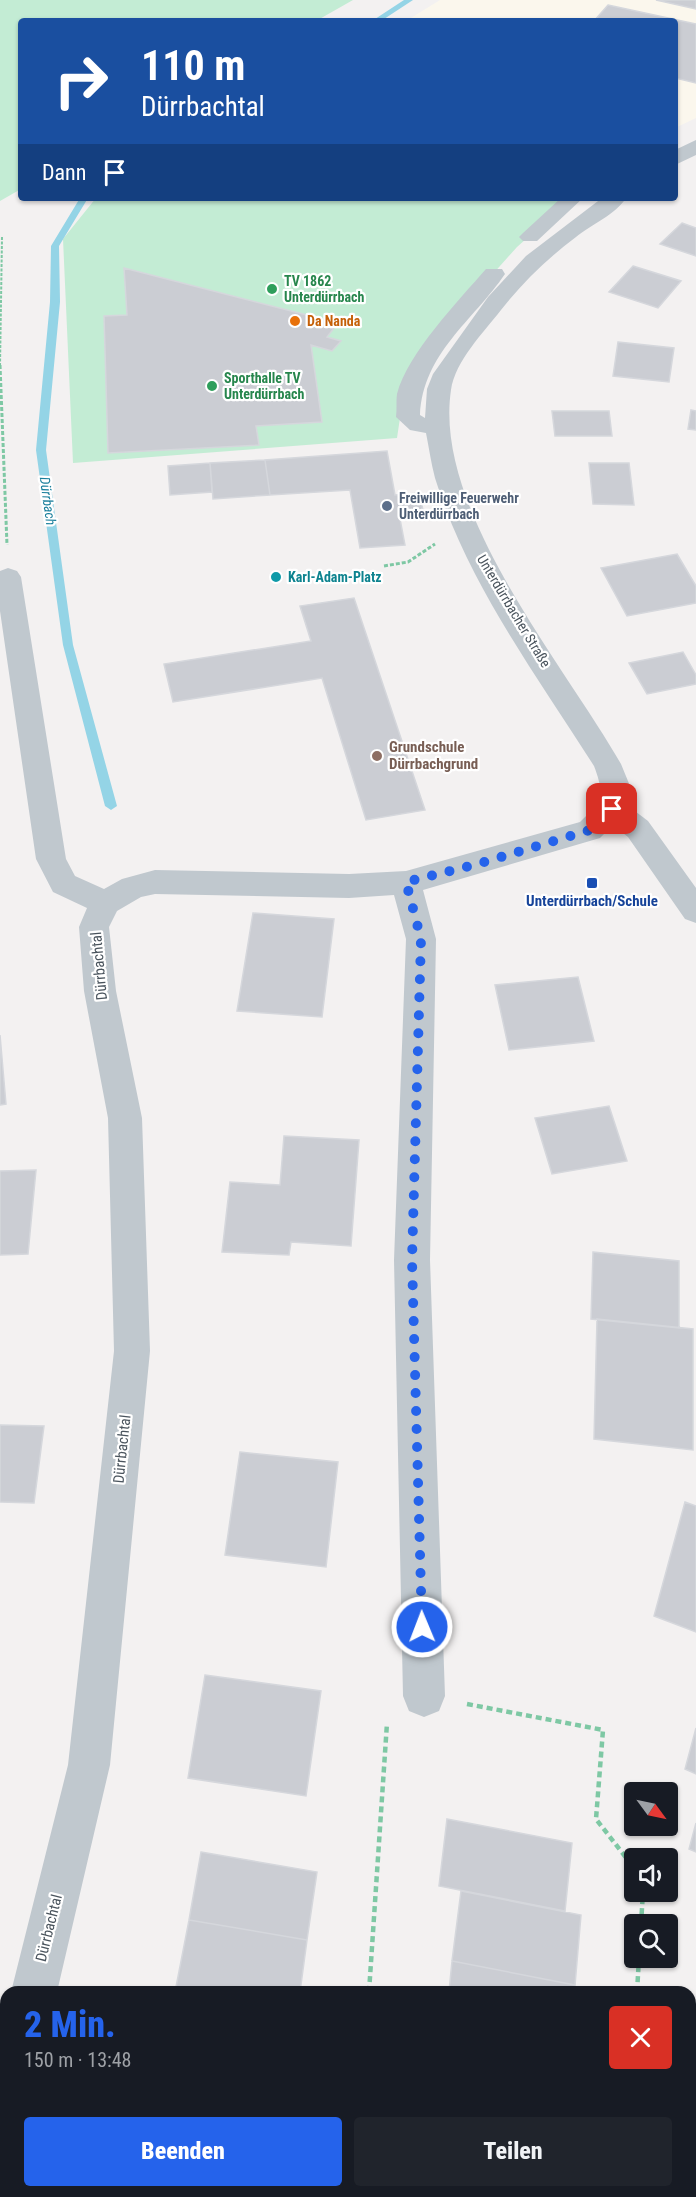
<!DOCTYPE html>
<html lang="de">
<head>
<meta charset="utf-8">
<style>
  :root { --surface:#171b24; --page:#20242c; --text:#f1f3f6; --muted:#9ea1a6; --accent:#2563eb }
  body { margin:0; font-family:"Roboto Condensed",sans-serif; background:var(--page); color:var(--text); height:100vh; display:flex; flex-direction:column; font-size:22px; white-space:nowrap }
  * { box-sizing:border-box; margin:0 }
  p { font-size:20px; color:var(--muted) }
  .icon { flex:none; width:33px; height:33px; fill:none; stroke:currentColor; stroke-width:2; stroke-linecap:round; stroke-linejoin:round }
  .map { position:relative; flex:1; overflow:hidden }
  .sheet { position:absolute; left:0px; top:1986px; width:696px; height:212px; display:flex; flex-direction:column; background:var(--surface); border-radius:18px 18px 0 0; box-shadow:0 2px 4px #0004 }
  .sheet>* { flex:none }
  .guide { position:absolute; left:18px; top:18px; width:660px; height:183px; border-radius:6px; box-shadow:0 2px 4px #0004; background:#1a4fa0; color:#fff; overflow:hidden }
  .needle { width:39px; rotate:123deg }
  .controls { position:absolute; left:624px; top:1782px; display:grid; gap:12px }
  .controls a { display:grid; place-items:center; width:54px; height:54px; border-radius:6px; background:var(--surface); box-shadow:0 2px 4px #0004; font-size:30px }
  .pin { position:absolute; display:grid; place-items:center; width:51px; height:51px; color:#fff; margin:-26px; border-radius:12px; box-shadow:0 3px 9px #0006 }
  .me { position:absolute; width:66px; margin:-33px; rotate:359deg; stroke-linejoin:round; filter:drop-shadow(0 0 4px #0008) }
  .turn { display:flex; align-items:center; gap:21px; height:126px; padding:0 24px; font-size:27px }
  .turn .icon { width:78px; height:78px; stroke-width:2.5 }
  .turn b { display:block; font-size:42px; line-height:51px }
  .then { display:flex; align-items:center; height:57px; padding:0 24px; background:#0003; gap:12px; font-size:22px }
  .round { display:grid; place-items:center; flex:none; width:63px; height:63px; border-radius:6px; background:var(--page) }
  .headline { display:flex; align-items:center; justify-content:space-between; height:102px; padding:0 24px }
  h1 { font-size:36px; font-weight:800; line-height:45px; color:var(--accent) }
  .primary-button { display:flex; gap:12px; margin-top:auto; padding:12px 24px }
  .primary-button a { flex:1; height:69px; border-radius:6px; background:var(--accent); color:#fff; font-size:24px; font-weight:800; line-height:69px; text-align:center }
  .primary-button a+a { background:var(--page); color:var(--text) }
  .map>svg:first-child { display:block }
  .commercial { fill:#fbf7ed }
  .green { fill:#c3ecd4 }
  .lines { fill:none; stroke-linecap:round; stroke-linejoin:round }
  .stream { fill:#94d4e6; fill-rule:evenodd }
  .building { fill:#cbcdd3; stroke:#d5d7dc; stroke-width:1.5 }
  .path-far2 { stroke:#7ec8a4; stroke-width:2; stroke-dasharray:3 1.5; stroke-linecap:butt }
  .path-far1 { stroke:#7ec8a4; stroke-width:3; stroke-dasharray:4 2; stroke-linecap:butt }
  .path { stroke:#7ec8a4; stroke-width:4.5; stroke-dasharray:6 4; stroke-linecap:butt }
  .minor { fill:#c0c8ce; fill-rule:evenodd }
  .route { stroke:#2563eb; stroke-width:10; stroke-dasharray:0 18 }
  .leisure-dot { fill:#2e9e5b; stroke:#fff; stroke-width:2 }
  .food-dot { fill:#e8710a; stroke:#fff; stroke-width:2 }
  .service-dot { fill:#5c6f8a; stroke:#fff; stroke-width:2 }
  .culture-dot { fill:#0f9aa8; stroke:#fff; stroke-width:2 }
  .education-dot { fill:#8d6e63; stroke:#fff; stroke-width:2 }
  .transit-dot { fill:#1a4fb4; stroke:#fff; stroke-width:2 }
  .labels { text-anchor:middle; stroke-width:4.5; stroke-linejoin:round; paint-order:stroke }
  .far-leisure-label { font-size:14px; font-weight:bold; fill:#27864d; stroke:#fff; text-anchor:start }
  .far-food-label { font-size:14px; font-weight:bold; fill:#c56008; stroke:#fff; text-anchor:start }
  .far-service-label { font-size:14px; font-weight:bold; fill:#4e5e75; stroke:#fff; text-anchor:start }
  .far-water-label { font-size:14px; font-style:italic; fill:#187e9b; stroke:#fff }
  .far-culture-label { font-size:14px; font-weight:bold; fill:#0d838f; stroke:#fff; text-anchor:start }
  .far-street-label { font-size:14px; fill:#4a545d; stroke:#fff }
  .education-label { font-size:15px; font-weight:bold; fill:#785e54; stroke:#fff; text-anchor:start }
  .transit-label { font-size:15px; font-weight:bold; fill:#164399; stroke:#fff }
  .street-label { font-size:15px; fill:#4a545d; stroke:#fff }
</style>
</head>
<body>
<div class="map">
<svg width="696" height="2197" viewBox="0 0 696 2197">
  <rect width="100%" height="100%" fill="#f3f1f1"/>
  <!-- commercial -->
  <path class="commercial" d="M 440,0 L 696,0 L 696,118 L 675,128 L 675,21 L 406,21 Z"/>
  <!-- green -->
  <path class="green" d="M 0,0 L 353,0 L 316,21 L 21,21 L 21,189 L 0,201 Z
    M 96,198 L 572,198 L 517,247 L 442,331 L 404,391 L 397,438 L 73,463 L 63,239 Z"/>
  <g class="lines">
    <!-- stream -->
    <path class="stream" d="M 404,0 L 413,0 L 381,21 L 372,21 Z
      M 80,198 L 88,198 L 59,246 L 60,302 L 46,450 L 73,645 L 117,806 L 111,810 L 105,806 L 63,645 L 36,450 L 50,302 L 51,246 Z"/>
  </g>
  <!-- building -->
  <path class="building" d="M 656,0 L 696,0 L 696,9 Z
    M 608,5 L 696,24 L 696,83 L 675,78 L 675,21 L 594,21 Z
    M 682,223 L 696,228 L 696,256 L 660,244 Z
    M 633,266 L 681,281 L 658,308 L 609,292 Z
    M 124,268 L 338,323 L 327,337 L 341,341 L 332,351 L 311,345 L 322,422 L 256,426 L 259,445 L 108,453 L 104,316 L 127,315 Z
    M 618,342 L 674,348 L 669,382 L 613,376 Z
    M 691,410 L 696,411 L 696,430 L 688,429 Z
    M 552,411 L 609,411 L 612,436 L 555,436 Z
    M 387,451 L 395,495 L 420,493 L 424,517 L 400,519 L 405,545 L 360,548 L 350,490 L 270,495 L 265,460 Z
    M 265,460 L 270,495 L 213,499 L 210,463 Z
    M 210,463 L 212,492 L 170,495 L 168,466 Z
    M 589,463 L 629,463 L 634,505 L 593,504 Z
    M 677,554 L 696,586 L 696,603 L 627,616 L 601,568 Z
    M 354,598 L 425,810 L 366,820 L 322,678 L 173,702 L 164,664 L 311,641 L 300,606 Z
    M 683,652 L 696,675 L 696,684 L 647,694 L 629,663 Z
    M 253,913 L 334,919 L 322,1017 L 237,1011 Z
    M 578,977 L 594,1041 L 509,1050 L 495,985 Z
    M 0,1035 L 6,1104 L 0,1105 Z
    M 609,1106 L 627,1161 L 552,1174 L 535,1118 Z
    M 284,1136 L 359,1140 L 351,1246 L 291,1242 L 289,1255 L 222,1252 L 230,1182 L 280,1185 Z
    M 36,1170 L 28,1254 L 0,1255 L 0,1171 Z
    M 593,1252 L 679,1261 L 679,1328 L 591,1319 Z
    M 597,1319 L 693,1329 L 693,1450 L 594,1439 Z
    M 0,1425 L 44,1426 L 34,1503 L 0,1502 Z
    M 240,1452 L 338,1462 L 326,1567 L 225,1555 Z
    M 685,1502 L 696,1506 L 696,1632 L 654,1616 Z
    M 205,1675 L 321,1691 L 306,1796 L 188,1778 Z
    M 696,1728 L 696,1774 L 685,1769 Z
    M 447,1819 L 572,1843 L 565,1911 L 439,1886 Z
    M 696,1823 L 696,1852 L 689,1849 Z
    M 201,1852 L 317,1872 L 307,1940 L 189,1920 Z
    M 461,1891 L 581,1915 L 575,1985 L 452,1961 Z
    M 189,1920 L 307,1940 L 300,1992 L 206,1992 L 176,1987 Z
    M 452,1961 L 575,1985 L 574,1992 L 449,1992 Z
    M 455,2192 L 553,2192 L 553,2197 L 454,2197 Z"/>
  <g class="lines">
    <!-- path-far2 -->
    <path class="path-far2" d="M 0,366 L 2,237"/>
    <!-- path-far1 -->
    <path class="path-far1" d="M 0,365 L 7,545
      M 384,566 L 408,562 L 435,544"/>
    <!-- path -->
    <path class="path" d="M 467,1704 L 603,1730 L 596,1819 L 634,1868
      M 641,1924 L 643,1892
      M 369,1992 L 387,1723
      M 637,1992 L 639,1958"/>
    <!-- minor -->
    <path class="minor" d="M 696,140 L 696,155 L 675,165 L 675,150 Z
      M 561,198 L 583,198 L 537,241 L 523,241 L 519,237 L 523,233 Z
      M 602,198 L 626,198 C 616,214 591,225 576,237 C 548,258 523,282 501,310 C 484,332 455,361 451,390 C 433,510 564,664 621,764 L 630,786 L 627,805 L 648,821 L 696,888 L 696,923 L 685,919 L 628,837 L 613,825 L 600,838 L 423,890 L 436,939 L 430,1260 L 445,1696 L 439,1711 L 424,1717 L 409,1711 L 403,1696 L 394,1260 L 406,939 L 394,895 L 349,898 L 155,894 L 141,897 L 117,911 L 109,927 L 116,991 L 142,1118 L 150,1351 L 110,1765 L 57,1992 L 11,1992 L 68,1765 L 114,1351 L 108,1118 L 84,991 L 79,927 L 87,908 L 53,892 L 36,859 L 0,611 L 0,571 L 8,568 L 17,571 L 21,577 L 66,859 L 75,876 L 104,889 L 122,879 L 155,870 L 349,874 L 406,871 L 580,822 C 602,801 605,795 594,766 C 536,675 467,582 435,478 C 431,463 429,448 426,433 L 410,430 L 396,417 C 397,409 396,401 397,394 C 407,354 459,300 486,269 L 502,269 L 505,274 C 473,321 423,353 420,415 L 425,418 L 427,389 L 433,374 L 488,297 L 526,256 Z
      M 6,2083 L 6,2152 L 0,2155 L 0,2085 Z"/>
  </g>
  <g class="lines">
    <!-- route -->
    <path class="route" d="M 422,1627 L 412,1260 L 421,939 L 406,882 L 478,864 L 590,830 L 612,809"/>
  </g>
  <!-- markers -->
  <g class="leisure-dot">
    <circle cx="272" cy="289" r="6"/>
    <circle cx="212" cy="386" r="6"/>
  </g>
  <circle class="food-dot" cx="295" cy="321" r="6"/>
  <circle class="service-dot" cx="387" cy="506" r="6"/>
  <circle class="culture-dot" cx="276" cy="577" r="6"/>
  <circle class="education-dot" cx="377" cy="756" r="6"/>
  <rect class="transit-dot" x="586" y="877" width="12" height="12" rx="3"/>
  <g class="labels">
    <!-- far-leisure labels -->
    <g class="far-leisure-label">
      <text x="284" y="286">TV 1862<tspan x="284" dy="16">Unterdürrbach</tspan></text>
      <text x="224" y="383">Sporthalle TV<tspan x="224" dy="16">Unterdürrbach</tspan></text>
    </g>
    <!-- far-food labels -->
    <g class="far-food-label">
      <text x="307" y="326">Da Nanda</text>
    </g>
    <!-- far-service labels -->
    <g class="far-service-label">
      <text x="399" y="503">Freiwillige Feuerwehr<tspan x="399" dy="16">Unterdürrbach</tspan></text>
    </g>
    <!-- far-water labels -->
    <g class="far-water-label">
      <text transform="translate(48 501) rotate(82)" y="5">Dürrbach</text>
    </g>
    <!-- far-culture labels -->
    <g class="far-culture-label">
      <text x="288" y="582">Karl-Adam-Platz</text>
    </g>
    <!-- far-street labels -->
    <g class="far-street-label">
      <text transform="translate(514 611) rotate(59)" y="5">Unterdürrbacher Straße</text>
    </g>
    <!-- education labels -->
    <g class="education-label">
      <text x="389" y="752">Grundschule<tspan x="389" dy="17">Dürrbachgrund</tspan></text>
    </g>
    <!-- transit labels -->
    <g class="transit-label">
      <text x="592" y="906">Unterdürrbach/Schule</text>
    </g>
    <!-- street labels -->
    <g class="street-label">
      <text transform="translate(99 966) rotate(-95)" y="5">Dürrbachtal</text>
      <text transform="translate(122 1449) rotate(-84)" y="5">Dürrbachtal</text>
      <text transform="translate(49 1928) rotate(-76)" y="5">Dürrbachtal</text>
    </g>
  </g>
</svg>
<div class="controls">
<a><svg class="needle" viewBox="-14 -14 28 28"><path d="M0-13l5 13h-10z" fill="#e53935"/><path d="M0 13l5-13h-10z" fill="#9ea1a6"/></svg></a>
<a><svg class="icon" aria-label="sound" viewBox="0 0 24 24"><path d="M4 9h4l5-4v14l-5-4H4zM17 9q2 3 0 6"/></svg></a>
<a><svg class="icon" aria-label="search" viewBox="0 0 24 24"><circle cx="10" cy="10" r="6"/><path d="M15 15l6 6"/></svg></a>
</div>
<div class="pin" style="left:612px;top:809px;background:#d93025"><svg class="icon" aria-label="arrive" viewBox="0 0 24 24"><path d="M6 21V4h12l-3 4 3 4H6"/></svg></div>
<svg class="me" style="left:422px;top:1627px" viewBox="-20 -20 40 40"><circle r="17" fill="#2563eb" stroke="#fff" stroke-width="3"/><path d="M0-11L8 9 0 5-8 9z" fill="#fff"/></svg>
<div class="guide">
<div class="turn"><svg class="icon" aria-label="right" viewBox="0 0 24 24"><path d="M7 20v-9h11M14 6l5 5-5 5"/></svg><div><b>110 m</b>Dürrbachtal</div></div>
<div class="then">Dann<svg class="icon" aria-label="arrive" viewBox="0 0 24 24"><path d="M6 21V4h12l-3 4 3 4H6"/></svg></div>
</div>
<section class="sheet">
<div class="headline"><div><h1>2 Min.</h1><p>150 m · 13:48</p></div><a class="round" style="background:#d93025;color:#fff"><svg class="icon" aria-label="close" viewBox="0 0 24 24"><path d="M6 6l12 12M18 6L6 18"/></svg></a></div>
<div class="primary-button"><a>Beenden</a><a>Teilen</a></div>
</section>
</div>
</body>
</html>
